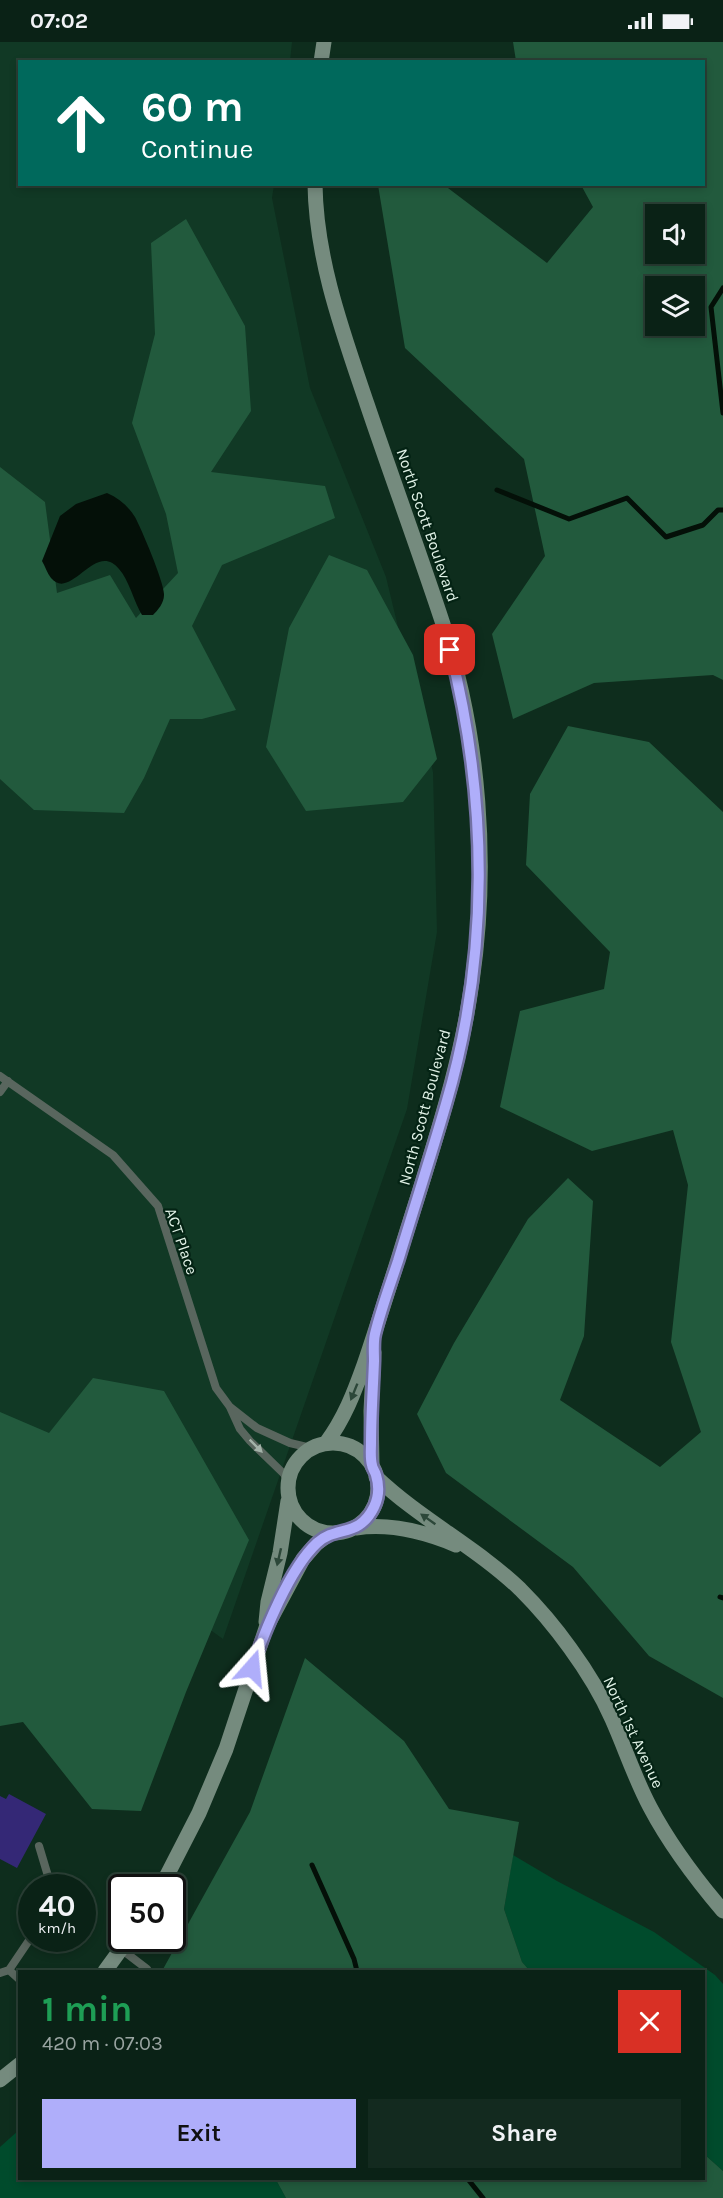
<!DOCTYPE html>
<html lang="en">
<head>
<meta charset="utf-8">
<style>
  :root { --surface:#0a2216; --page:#132a1f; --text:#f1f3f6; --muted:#99a4a1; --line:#2a3f35; --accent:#afaefa }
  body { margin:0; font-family:Karla,sans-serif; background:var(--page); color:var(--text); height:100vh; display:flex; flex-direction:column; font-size:22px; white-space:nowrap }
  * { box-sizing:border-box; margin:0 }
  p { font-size:20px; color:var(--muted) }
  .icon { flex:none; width:33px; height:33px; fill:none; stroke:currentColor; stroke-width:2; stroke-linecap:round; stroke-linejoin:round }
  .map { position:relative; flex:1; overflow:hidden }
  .sheet { position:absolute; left:18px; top:1928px; width:687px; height:210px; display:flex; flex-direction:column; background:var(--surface); border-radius:0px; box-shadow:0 3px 9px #0003,0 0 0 2px var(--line) }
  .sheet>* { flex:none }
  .hud { position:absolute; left:18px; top:18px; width:687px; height:126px; border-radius:0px; box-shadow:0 3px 9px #0003,0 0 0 2px var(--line); background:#00695c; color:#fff; overflow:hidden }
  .buttons { position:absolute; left:645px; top:162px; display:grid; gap:12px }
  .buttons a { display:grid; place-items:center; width:60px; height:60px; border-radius:0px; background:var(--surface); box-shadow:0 3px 9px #0003,0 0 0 2px var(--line); font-size:30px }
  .speed { position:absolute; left:18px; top:1832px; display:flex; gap:12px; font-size:30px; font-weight:700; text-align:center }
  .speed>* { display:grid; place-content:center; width:78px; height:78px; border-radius:50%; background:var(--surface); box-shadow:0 3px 9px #0003,0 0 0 2px var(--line); line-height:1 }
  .speed small { font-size:15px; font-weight:400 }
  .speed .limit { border:3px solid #111; border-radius:9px; background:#fff; color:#111 }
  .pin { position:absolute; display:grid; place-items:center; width:51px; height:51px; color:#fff; margin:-26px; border-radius:12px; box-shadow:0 3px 9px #0006 }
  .me { position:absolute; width:66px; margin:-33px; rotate:18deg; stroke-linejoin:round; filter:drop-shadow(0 0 4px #0008) }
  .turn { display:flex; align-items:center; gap:21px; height:126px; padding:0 24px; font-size:27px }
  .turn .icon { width:78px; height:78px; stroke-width:2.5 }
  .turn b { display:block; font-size:42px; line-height:51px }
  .round { display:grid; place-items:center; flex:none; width:63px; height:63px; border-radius:0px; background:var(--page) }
  .head { display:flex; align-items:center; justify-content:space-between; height:102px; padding:0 24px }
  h1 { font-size:36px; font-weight:700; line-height:45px; color:#1e9e55 }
  .action { display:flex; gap:12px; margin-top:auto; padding:12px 24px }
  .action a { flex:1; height:69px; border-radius:0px; background:var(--accent); color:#111; font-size:24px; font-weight:700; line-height:69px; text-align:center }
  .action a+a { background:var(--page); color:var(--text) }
  .status { display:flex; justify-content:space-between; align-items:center; height:42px; padding:0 30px; background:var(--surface); direction:ltr }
  .status svg { height:16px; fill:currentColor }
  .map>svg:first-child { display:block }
  .built { fill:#113925 }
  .green { fill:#004b2c }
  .forest { fill:#225a3d; fill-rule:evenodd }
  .water { fill:#041008 }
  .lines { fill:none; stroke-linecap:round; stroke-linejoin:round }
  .stream { stroke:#041008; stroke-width:5 }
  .building { fill:#342876 }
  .lane { stroke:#59665e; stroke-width:8 }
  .secondary { stroke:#758b7e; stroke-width:15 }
  .oneway { fill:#2c4739 }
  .oneway2 { fill:#a4b3a9 }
  .route-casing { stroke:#7271a2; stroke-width:15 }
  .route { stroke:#afaefa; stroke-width:10 }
  .labels { text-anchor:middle; stroke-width:4.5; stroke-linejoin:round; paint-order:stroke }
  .street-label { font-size:16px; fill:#e1f2e7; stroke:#042314 }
</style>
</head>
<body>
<div class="status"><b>07:02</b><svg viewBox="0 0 49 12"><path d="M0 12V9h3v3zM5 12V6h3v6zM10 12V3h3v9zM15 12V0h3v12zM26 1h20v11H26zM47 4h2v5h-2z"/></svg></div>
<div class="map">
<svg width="723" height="2156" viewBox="0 0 723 2156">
  <rect width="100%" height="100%" fill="#0e2d1d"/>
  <!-- built -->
  <path class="built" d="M 0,0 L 292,0 L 290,19 L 20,20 L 20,142 L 274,143 L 272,156 L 310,346 L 386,535 L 433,730 L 437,890 L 407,1067 L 223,1597 L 0,1437 Z"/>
  <!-- green -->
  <path class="green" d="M 513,1813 L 557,1839 L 654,1890 L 715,1933 L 723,1942 L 723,2129 L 704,2112 L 704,1929 L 530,1929 L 522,1920 L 504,1867 Z
    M 19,2088 L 20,2136 L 275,2136 L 286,2156 L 0,2156 L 0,2105 Z"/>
  <!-- forest -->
  <path class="forest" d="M 513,0 L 723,0 L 723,638 L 713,633 L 594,641 L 513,677 L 492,592 L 545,514 L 524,417 L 405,306 L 378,143 L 444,143 L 547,221 L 593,165 L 581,143 L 704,142 L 704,20 L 516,19 ZM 656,172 L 694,172 L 694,212 L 656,212 ZM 656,244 L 694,244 L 694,284 L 656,284 Z
    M 186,177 L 245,284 L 251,369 L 211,430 L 325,444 L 335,476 L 222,523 L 192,584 L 236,668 L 202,677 L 170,677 L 144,736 L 124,771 L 34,768 L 0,737 L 0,425 L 45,460 L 57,551 L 110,533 L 136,576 L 178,531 L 166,472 L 132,381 L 155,292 L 151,201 Z
    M 329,513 L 367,528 L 413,613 L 437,717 L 403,760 L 306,769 L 266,705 L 289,586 Z
    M 568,684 L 649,700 L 723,770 L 723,1656 L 649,1614 L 573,1525 L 446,1431 L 417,1372 L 454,1301 L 528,1177 L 568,1136 L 593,1159 L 584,1294 L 560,1358 L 660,1425 L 701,1390 L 671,1300 L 688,1143 L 673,1088 L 592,1109 L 500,1065 L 520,969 L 604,947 L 610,910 L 526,823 L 530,752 Z
    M 93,1336 L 164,1349 L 249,1498 L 186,1650 L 141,1769 L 92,1767 L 23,1680 L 0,1684 L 0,1370 L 49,1391 Z
    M 305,1616 L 404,1699 L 449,1767 L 519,1780 L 504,1867 L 522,1920 L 530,1929 L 162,1929 L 250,1770 Z
    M 704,2112 L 723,2129 L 723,2156 L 286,2156 L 275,2136 L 704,2136 Z"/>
  <!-- water -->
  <path class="water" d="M 107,451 C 119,456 128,464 135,475 C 141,486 165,542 164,553 C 164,561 158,568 153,573 L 142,573 C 134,560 129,538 119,527 C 95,498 71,560 51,536 C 47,531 45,524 42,519 L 60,474 L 76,462 Z"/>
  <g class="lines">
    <!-- stream -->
    <path class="stream" d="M 723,246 L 711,265 L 723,371
      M 497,448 L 569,477 L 627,456 L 666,495 L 703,483 L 718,468 L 723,468
      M 720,1555 L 723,1556
      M 312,1823 L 354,1917 L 357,1929
      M 467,2136 L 483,2156"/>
  </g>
  <!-- building -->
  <path class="building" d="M 9,1752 L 46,1772 L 17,1826 L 0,1817 L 0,1754 L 6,1757 Z"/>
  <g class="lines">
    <!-- lane -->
    <path class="lane" d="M 0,1034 L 113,1113 L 158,1164 L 216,1346 L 230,1365 L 240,1387 L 250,1399 L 284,1432 L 288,1439
      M 0,1050 L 8,1039
      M 230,1365 L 257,1386 L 290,1401 L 311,1406
      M 39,1804 L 48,1834 L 47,1845
      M 121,1907 L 147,1927
      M 0,1931 L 9,1928
      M 20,1938 L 9,1928 L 32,1894"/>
    <!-- secondary -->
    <path class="secondary" d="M 321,20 L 324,0
      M 315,142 C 316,218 343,291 367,362 C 392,436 419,509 443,582 C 480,695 489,823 472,940 C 462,1014 440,1083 418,1154 C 400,1210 383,1267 364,1323 C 354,1351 344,1377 326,1401
      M288 1446a45 45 0 1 1 90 0a45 45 0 1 1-90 0Z
      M 372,1423 L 371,1369 L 374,1310
      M 376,1435 C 420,1477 476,1505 520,1547 C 538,1565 555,1585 570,1606 C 586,1628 601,1652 612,1677 C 625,1706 635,1737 650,1765 C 670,1803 695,1836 723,1869
      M 356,1486 C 390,1481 425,1490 456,1503
      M 266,1580 L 268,1560 L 280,1511 L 288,1459
      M 161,1845 L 199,1771 L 226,1707 L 266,1586 L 303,1517 L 316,1502 L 329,1492
      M 105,1929 L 129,1896
      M 0,2038 L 20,2022"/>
  </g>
  <!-- one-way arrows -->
  <defs><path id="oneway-solid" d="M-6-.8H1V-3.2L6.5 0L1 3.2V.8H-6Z" transform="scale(1.5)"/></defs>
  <g class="oneway">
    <use href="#oneway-solid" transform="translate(354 1350) rotate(112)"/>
    <use href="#oneway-solid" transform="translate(428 1477) rotate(-145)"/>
    <use href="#oneway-solid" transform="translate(279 1515) rotate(103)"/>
  </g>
  <use class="oneway2" href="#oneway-solid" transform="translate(256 1404) rotate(45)"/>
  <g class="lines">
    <defs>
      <path id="route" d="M 252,1626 C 264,1591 289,1527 317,1501 C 337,1483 359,1496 374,1465 C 379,1455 379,1443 376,1433 C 375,1429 372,1426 372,1423 C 370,1416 371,1408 371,1401 C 371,1373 373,1346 374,1319 C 374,1310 373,1300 375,1292 C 381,1267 390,1243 398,1219 C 414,1166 431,1114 446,1062 C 490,913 488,757 450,608"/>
    </defs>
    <!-- route casing -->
    <use href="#route" class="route-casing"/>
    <!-- route -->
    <use href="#route" class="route"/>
  </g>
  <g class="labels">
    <!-- street labels -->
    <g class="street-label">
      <text transform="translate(428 483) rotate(71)" y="6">North Scott Boulevard</text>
      <text transform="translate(424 1065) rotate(-75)" y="6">North Scott Boulevard</text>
      <text transform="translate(182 1199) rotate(71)" y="6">ACT Place</text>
      <text transform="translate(634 1690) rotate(65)" y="6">North 1st Avenue</text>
    </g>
  </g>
</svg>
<div class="buttons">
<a><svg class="icon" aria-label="sound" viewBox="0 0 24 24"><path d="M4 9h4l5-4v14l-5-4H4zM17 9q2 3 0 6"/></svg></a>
<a><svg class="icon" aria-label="layers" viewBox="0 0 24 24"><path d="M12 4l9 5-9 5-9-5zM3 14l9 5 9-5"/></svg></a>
</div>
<div class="speed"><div>40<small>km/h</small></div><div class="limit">50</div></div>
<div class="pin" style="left:450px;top:608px;background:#d93025"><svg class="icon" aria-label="arrive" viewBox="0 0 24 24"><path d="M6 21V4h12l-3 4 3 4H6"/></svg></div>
<svg class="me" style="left:252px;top:1626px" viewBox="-20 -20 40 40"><path d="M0-17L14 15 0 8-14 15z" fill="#afaefa" stroke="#fff" stroke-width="4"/></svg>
<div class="hud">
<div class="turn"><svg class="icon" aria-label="ahead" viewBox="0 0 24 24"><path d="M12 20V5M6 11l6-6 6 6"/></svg><div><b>60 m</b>Continue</div></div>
</div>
<section class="sheet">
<div class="head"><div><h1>1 min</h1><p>420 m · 07:03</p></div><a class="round" style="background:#d93025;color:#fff"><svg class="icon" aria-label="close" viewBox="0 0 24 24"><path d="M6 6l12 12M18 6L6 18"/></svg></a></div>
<div class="action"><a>Exit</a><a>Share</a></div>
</section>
</div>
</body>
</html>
